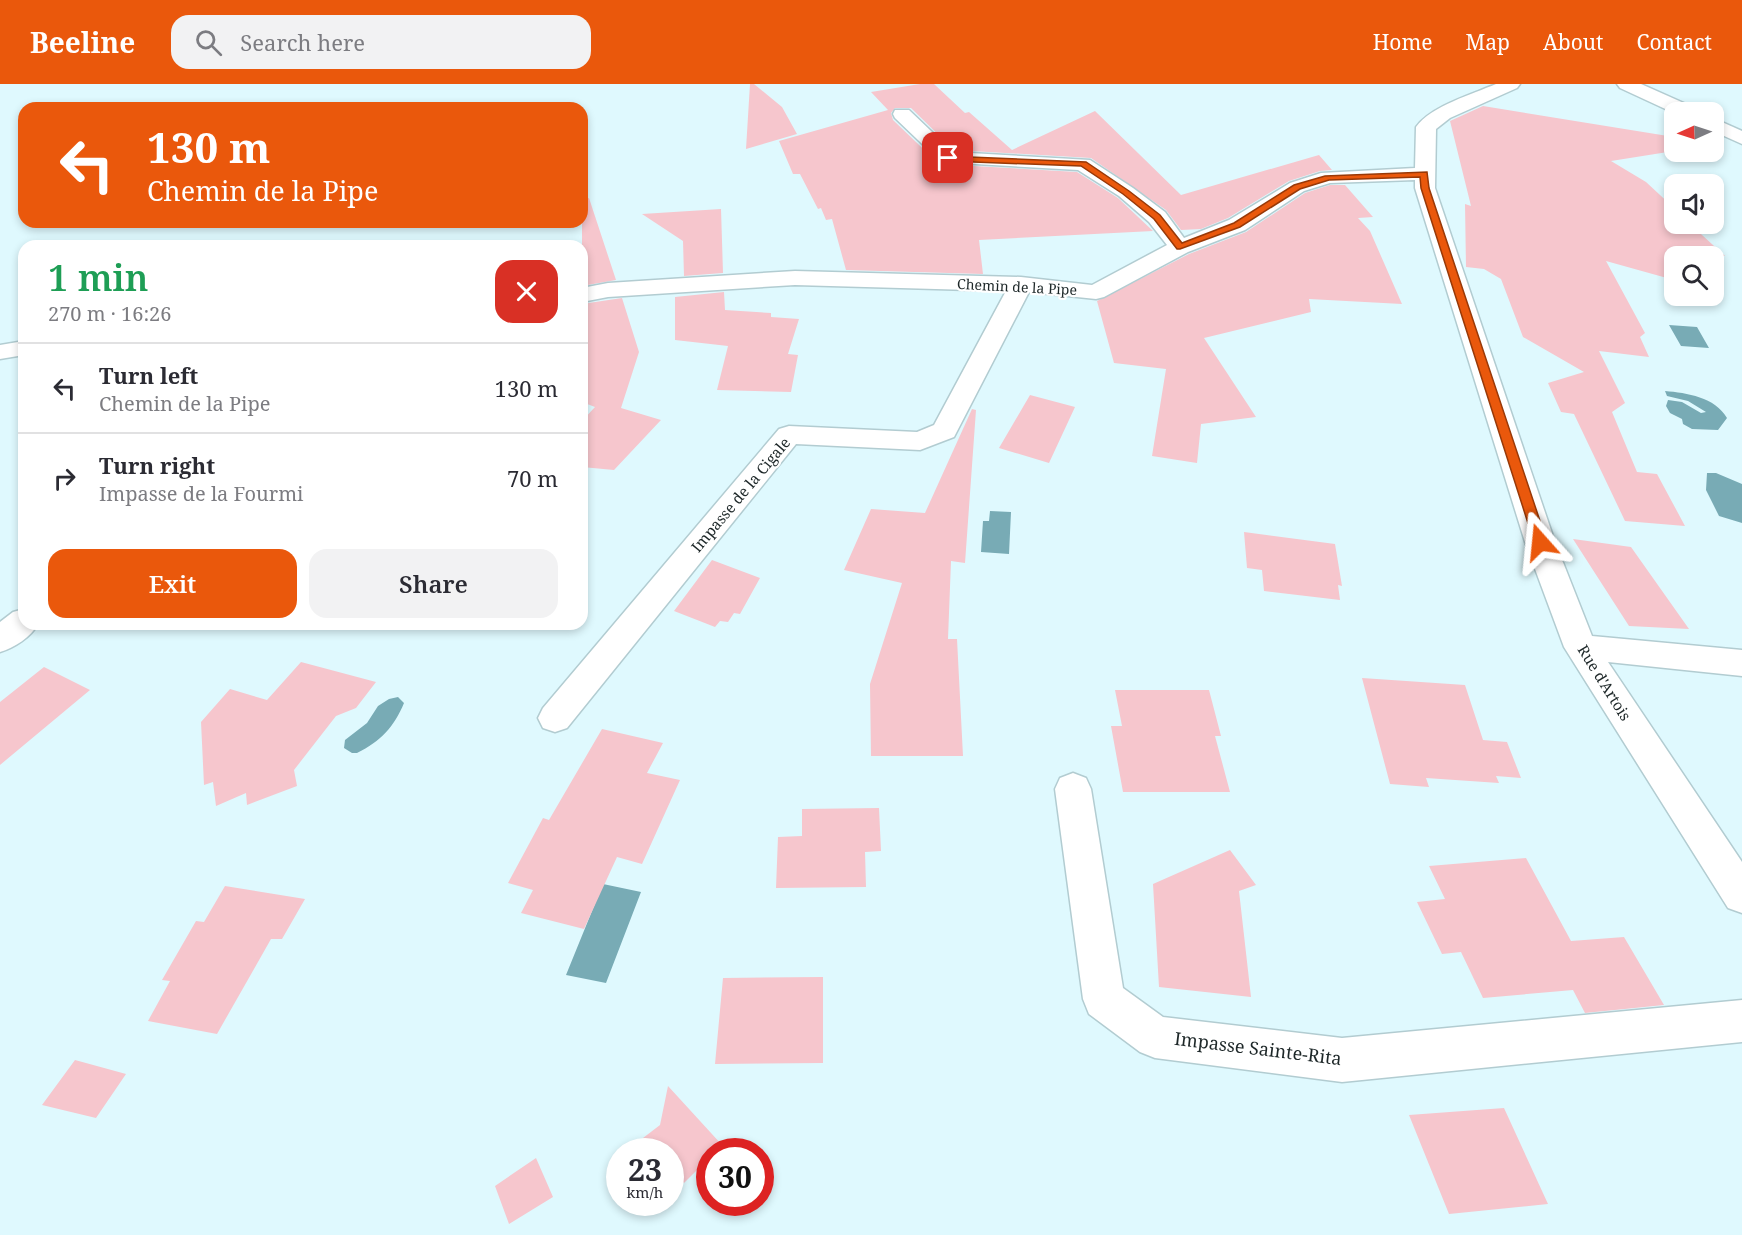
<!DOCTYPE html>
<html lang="en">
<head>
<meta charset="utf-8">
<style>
  :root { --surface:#fff; --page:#f2f2f3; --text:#2b2b33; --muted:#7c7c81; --line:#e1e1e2; --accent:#ea580c }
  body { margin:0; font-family:"Noto Serif",serif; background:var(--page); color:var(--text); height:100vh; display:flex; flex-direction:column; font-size:22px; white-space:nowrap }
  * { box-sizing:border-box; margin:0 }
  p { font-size:20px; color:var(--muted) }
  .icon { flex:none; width:33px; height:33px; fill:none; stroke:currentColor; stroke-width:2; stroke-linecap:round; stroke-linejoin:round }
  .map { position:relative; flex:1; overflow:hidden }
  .details { position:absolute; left:18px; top:156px; width:570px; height:390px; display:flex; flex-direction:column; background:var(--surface); border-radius:18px; box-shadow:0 3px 9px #0003 }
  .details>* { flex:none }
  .banner { position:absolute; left:18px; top:18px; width:570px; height:126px; border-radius:18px; box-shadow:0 3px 9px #0003; background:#ea580c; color:#fff; overflow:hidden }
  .needle { width:39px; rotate:267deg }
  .buttons { position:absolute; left:1664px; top:18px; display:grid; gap:12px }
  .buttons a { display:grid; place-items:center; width:60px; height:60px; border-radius:12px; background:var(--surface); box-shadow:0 3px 9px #0003; font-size:30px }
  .speed { position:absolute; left:606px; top:1054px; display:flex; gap:12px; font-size:30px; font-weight:700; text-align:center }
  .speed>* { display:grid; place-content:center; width:78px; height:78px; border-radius:50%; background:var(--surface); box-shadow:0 3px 9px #0003; line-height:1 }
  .speed small { font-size:15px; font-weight:400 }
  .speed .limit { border:9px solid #d22; background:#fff; color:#111 }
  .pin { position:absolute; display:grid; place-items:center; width:51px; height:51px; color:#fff; margin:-26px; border-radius:12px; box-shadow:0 3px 9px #0006 }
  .me { position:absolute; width:66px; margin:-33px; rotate:342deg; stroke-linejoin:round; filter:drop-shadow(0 0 4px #0008) }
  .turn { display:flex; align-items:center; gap:21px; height:126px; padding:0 30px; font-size:27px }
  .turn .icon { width:78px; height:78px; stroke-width:2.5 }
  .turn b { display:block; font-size:42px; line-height:51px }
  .round { display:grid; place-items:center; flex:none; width:63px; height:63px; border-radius:18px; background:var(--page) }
  .summary { display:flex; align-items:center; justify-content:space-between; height:102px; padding:0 30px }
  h1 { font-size:36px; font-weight:600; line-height:45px; color:#1e9e55 }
  .cta { display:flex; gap:12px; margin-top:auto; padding:12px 30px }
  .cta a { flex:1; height:69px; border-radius:18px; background:var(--accent); color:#fff; font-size:24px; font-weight:600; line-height:69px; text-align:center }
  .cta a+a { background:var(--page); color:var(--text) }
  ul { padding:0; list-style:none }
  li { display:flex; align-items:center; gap:18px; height:90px; padding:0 30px; border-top:2px solid var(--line) }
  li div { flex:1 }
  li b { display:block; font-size:22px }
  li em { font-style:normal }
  header { display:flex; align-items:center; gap:36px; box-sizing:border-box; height:84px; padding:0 30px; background:var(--accent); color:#fff }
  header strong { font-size:28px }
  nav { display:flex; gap:33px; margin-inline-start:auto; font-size:21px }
  .search { width:420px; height:54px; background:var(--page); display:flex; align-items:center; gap:15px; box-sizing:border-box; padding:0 21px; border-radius:18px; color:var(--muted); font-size:22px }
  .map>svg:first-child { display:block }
  .water { fill:#78abb5 }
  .building { fill:#f6c6cd }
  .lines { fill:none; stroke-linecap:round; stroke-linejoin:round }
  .street-casing { stroke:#b2ccd1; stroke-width:3 }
  .street { fill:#fff; fill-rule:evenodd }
  .route { fill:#ea580c; stroke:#983908; stroke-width:1.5 }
  .labels { text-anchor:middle; stroke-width:4.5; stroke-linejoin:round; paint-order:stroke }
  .far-street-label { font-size:14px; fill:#1d2728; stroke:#fff }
  .street-label { font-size:15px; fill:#1d2728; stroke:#fff }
  .near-street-label { font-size:18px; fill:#1d2728; stroke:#fff }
</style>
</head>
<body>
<header>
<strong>Beeline</strong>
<div class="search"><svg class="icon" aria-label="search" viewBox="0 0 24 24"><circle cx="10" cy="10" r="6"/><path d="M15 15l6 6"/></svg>Search here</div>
<nav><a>Home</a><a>Map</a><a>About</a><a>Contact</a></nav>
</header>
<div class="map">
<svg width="1742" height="1151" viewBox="0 0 1742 1151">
  <rect width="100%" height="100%" fill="#dff9fe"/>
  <!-- water -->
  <path class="water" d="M 1669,241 L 1697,243 L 1709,264 L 1681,262 Z
    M 1665,307 C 1687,309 1715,313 1727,334 L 1718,346 L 1692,345 L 1683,340 L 1682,335 L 1670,329 L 1666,322 L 1668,316 L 1682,318 L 1701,329 L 1706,328 L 1688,317 L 1667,312 Z
    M 1707,389 L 1716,389 L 1742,400 L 1742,439 L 1719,432 L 1706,406 Z
    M 990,427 L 1011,428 L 1009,470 L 981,468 L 983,437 L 989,437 Z
    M 398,613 L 404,619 C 394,643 381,657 357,669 L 352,669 L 344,664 L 345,656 L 367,639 L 378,622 L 389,615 Z
    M 603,800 L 641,808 L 606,899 L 566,891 Z"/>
  <!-- building -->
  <path class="building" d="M 750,0 L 754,0 L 782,23 L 797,50 L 746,65 Z
    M 920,0 L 934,0 L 965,29 L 969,28 L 1012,66 L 1095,27 L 1181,111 L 1319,71 L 1332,86 L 1320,87 L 1289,97 L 1228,134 L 1201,145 L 1181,146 L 1166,126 L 1091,74 L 954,66 L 911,24 L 895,24 L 891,29 L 893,36 L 939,80 L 1077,88 L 1118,114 L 1153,147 L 979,156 L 983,190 L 846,186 L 832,135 L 826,136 L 821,124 L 818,125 L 800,90 L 793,90 L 779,57 L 888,26 L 871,8 Z
    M 1483,22 L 1674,53 L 1674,67 L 1611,77 L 1646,98 L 1674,124 L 1674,140 L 1690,140 L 1725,172 L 1674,172 L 1674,196 L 1606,177 L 1645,249 L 1640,253 L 1649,273 L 1599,267 L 1625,319 L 1612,328 L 1637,388 L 1657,390 L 1685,442 L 1625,437 L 1574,330 L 1561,328 L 1548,299 L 1584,288 L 1523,253 L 1501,195 L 1484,185 L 1466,183 L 1465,120 L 1471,122 L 1450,37 Z
    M 1330,101 L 1345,101 L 1373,133 L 1358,134 L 1370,147 L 1402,220 L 1309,215 L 1311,228 L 1204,254 L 1256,333 L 1201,340 L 1197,379 L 1152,372 L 1166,285 L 1114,279 L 1097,217 L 1189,170 L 1246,148 L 1305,109 Z
    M 589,114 L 616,196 L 582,202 L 582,116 Z
    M 721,125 L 723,189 L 684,192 L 683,157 L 642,130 Z
    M 724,208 L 725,226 L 771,229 L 771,233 L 799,235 L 788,270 L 798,271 L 791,308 L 717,306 L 728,262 L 675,256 L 675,213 Z
    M 622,214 L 639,268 L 621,324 L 661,336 L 614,386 L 582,383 L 582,337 L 595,323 L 582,318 L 582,220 Z
    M 1030,311 L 1075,323 L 1049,379 L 999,364 Z
    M 972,325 L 976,326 L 965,479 L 951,477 L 948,555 L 957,555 L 963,672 L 871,672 L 870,600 L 902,499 L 844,486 L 871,425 L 925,429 Z
    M 1244,448 L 1335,460 L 1342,502 L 1338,501 L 1340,516 L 1264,507 L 1262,486 L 1247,484 Z
    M 1573,455 L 1631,463 L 1689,545 L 1629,542 Z
    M 712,476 L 760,494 L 740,530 L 734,529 L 728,538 L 720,537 L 715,543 L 674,527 Z
    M 301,578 L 376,598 L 356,624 L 336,632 L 294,686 L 297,702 L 247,721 L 246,709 L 216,722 L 213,698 L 204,701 L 201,638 L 230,605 L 267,616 Z
    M 44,583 L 90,606 L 0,681 L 0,618 Z
    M 1362,594 L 1465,601 L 1483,656 L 1507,658 L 1521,694 L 1496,692 L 1499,699 L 1426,694 L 1429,703 L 1390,700 Z
    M 1115,606 L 1209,606 L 1221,652 L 1215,652 L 1230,708 L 1123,708 L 1111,642 L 1122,642 Z
    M 602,645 L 663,659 L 647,689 L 680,696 L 642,780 L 617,773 L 584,845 L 521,829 L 533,806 L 508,799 L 543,734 L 549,736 Z
    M 879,724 L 881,767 L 865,768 L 866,803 L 776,804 L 778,753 L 802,752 L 802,725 Z
    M 1230,766 L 1256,801 L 1239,807 L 1251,913 L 1159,903 L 1153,800 Z
    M 1526,774 L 1571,857 L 1624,853 L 1664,921 L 1585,929 L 1573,906 L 1483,914 L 1461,868 L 1442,870 L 1417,818 L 1445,815 L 1429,782 Z
    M 225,802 L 305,815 L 282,855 L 271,855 L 217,950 L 148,937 L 170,897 L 162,896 L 196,837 L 204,838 Z
    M 823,893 L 823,979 L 715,980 L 723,894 Z
    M 75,976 L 126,990 L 96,1034 L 42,1021 Z
    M 668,1002 L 722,1061 L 714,1068 L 710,1068 L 710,1073 L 684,1099 L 670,1084 L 670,1068 L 656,1068 L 643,1054 L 660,1041 Z
    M 1504,1024 L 1548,1120 L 1449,1130 L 1409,1031 Z
    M 536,1074 L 553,1113 L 509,1140 L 495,1102 Z"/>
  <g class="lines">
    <defs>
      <path id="street" d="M 1496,0 L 1520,0 L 1517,4 L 1450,34 L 1436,45 L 1435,104 L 1555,458 L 1592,552 L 1742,566 L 1742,592 L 1608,578 L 1742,778 L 1742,829 L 1728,824 L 1564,563 L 1525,458 L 1415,104 L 1415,96 L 1330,99 L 1304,107 L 1245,146 L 1188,168 L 1104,213 L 1096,215 L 1029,208 L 954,353 L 920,366 L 796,360 L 567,644 L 555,648 L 543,644 L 538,634 L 543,624 L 779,345 L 789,342 L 917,348 L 934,341 L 1006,207 L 795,201 L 608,213 L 582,218 L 582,204 L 608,199 L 795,187 L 1021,193 L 1092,201 L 1167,161 L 1149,138 L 1119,112 L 1078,86 L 941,78 L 895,34 L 893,30 L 895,26 L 909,26 L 953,68 L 1090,76 L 1133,104 L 1165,128 L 1184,154 L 1229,136 L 1290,99 L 1321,89 L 1415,84 L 1416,43 C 1431,22 1473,10 1496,0 Z
        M 1617,0 L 1641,0 L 1695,24 L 1697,28 L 1674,29 L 1620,4 Z
        M 1713,34 L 1742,47 L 1742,60 L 1713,47 Z
        M 24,257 L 24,271 L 0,275 L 0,261 Z
        M 24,525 L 24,540 L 38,540 C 31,553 14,564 0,568 L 0,538 L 13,528 Z
        M 1073,689 L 1086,694 L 1091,705 L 1123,904 L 1163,933 L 1342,954 L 1742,916 L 1742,958 L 1342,998 L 1155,974 L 1140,968 L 1089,930 L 1083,915 L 1055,705 L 1060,694 Z"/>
    </defs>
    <!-- street casing -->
    <use href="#street" class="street-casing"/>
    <!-- street -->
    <use href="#street" class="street"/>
  </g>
  <!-- route -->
  <path class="route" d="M 945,72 L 1086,78 L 1129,107 L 1160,131 L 1182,159 L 1234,139 L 1294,101 L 1325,92 L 1427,88 L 1429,104 L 1547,458 L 1545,461 L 1536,461 L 1534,458 L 1421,104 L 1420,93 L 1329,96 L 1300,105 L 1240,143 L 1180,165 L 1177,165 L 1154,135 L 1123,110 L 1081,82 L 948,77 L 945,76 Z"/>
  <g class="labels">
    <!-- far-street labels -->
    <g class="far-street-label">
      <text transform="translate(1017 203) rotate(3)" y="5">Chemin de la Pipe</text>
    </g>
    <!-- street labels -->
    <g class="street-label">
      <text transform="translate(741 411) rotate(-50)" y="5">Impasse de la Cigale</text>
      <text transform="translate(1604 599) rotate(58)" y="5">Rue d'Artois</text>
    </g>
    <!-- near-street labels -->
    <g class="near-street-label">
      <text transform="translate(1258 965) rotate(7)" y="6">Impasse Sainte-Rita</text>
    </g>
  </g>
</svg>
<div class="buttons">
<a><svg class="needle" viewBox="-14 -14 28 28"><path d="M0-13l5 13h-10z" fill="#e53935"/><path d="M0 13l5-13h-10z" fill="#7c7c81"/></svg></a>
<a><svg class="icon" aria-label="sound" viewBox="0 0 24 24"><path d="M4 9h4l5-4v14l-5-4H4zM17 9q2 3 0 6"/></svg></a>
<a><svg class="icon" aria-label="search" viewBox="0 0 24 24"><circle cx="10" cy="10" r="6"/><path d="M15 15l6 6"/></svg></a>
</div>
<div class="speed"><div>23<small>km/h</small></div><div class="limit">30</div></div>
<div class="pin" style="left:948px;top:74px;background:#d93025"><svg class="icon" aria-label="arrive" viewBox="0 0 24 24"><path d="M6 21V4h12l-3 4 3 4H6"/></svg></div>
<svg class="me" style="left:1540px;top:458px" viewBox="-20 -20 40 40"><path d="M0-17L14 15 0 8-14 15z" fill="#ea580c" stroke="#fff" stroke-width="4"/></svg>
<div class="banner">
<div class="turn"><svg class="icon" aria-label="left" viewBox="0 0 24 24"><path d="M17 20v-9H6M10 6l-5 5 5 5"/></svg><div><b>130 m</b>Chemin de la Pipe</div></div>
</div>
<section class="details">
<div class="summary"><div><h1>1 min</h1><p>270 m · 16:26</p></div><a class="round" style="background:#d93025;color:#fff"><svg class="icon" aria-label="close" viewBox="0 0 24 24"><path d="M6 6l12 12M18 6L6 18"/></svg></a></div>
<ul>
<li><svg class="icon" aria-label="left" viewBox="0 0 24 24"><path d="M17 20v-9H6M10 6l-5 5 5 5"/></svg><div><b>Turn left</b><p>Chemin de la Pipe</p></div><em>130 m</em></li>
<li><svg class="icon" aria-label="right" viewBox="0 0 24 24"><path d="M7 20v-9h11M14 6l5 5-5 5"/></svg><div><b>Turn right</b><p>Impasse de la Fourmi</p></div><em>70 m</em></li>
</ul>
<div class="cta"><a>Exit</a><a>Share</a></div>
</section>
</div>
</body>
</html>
